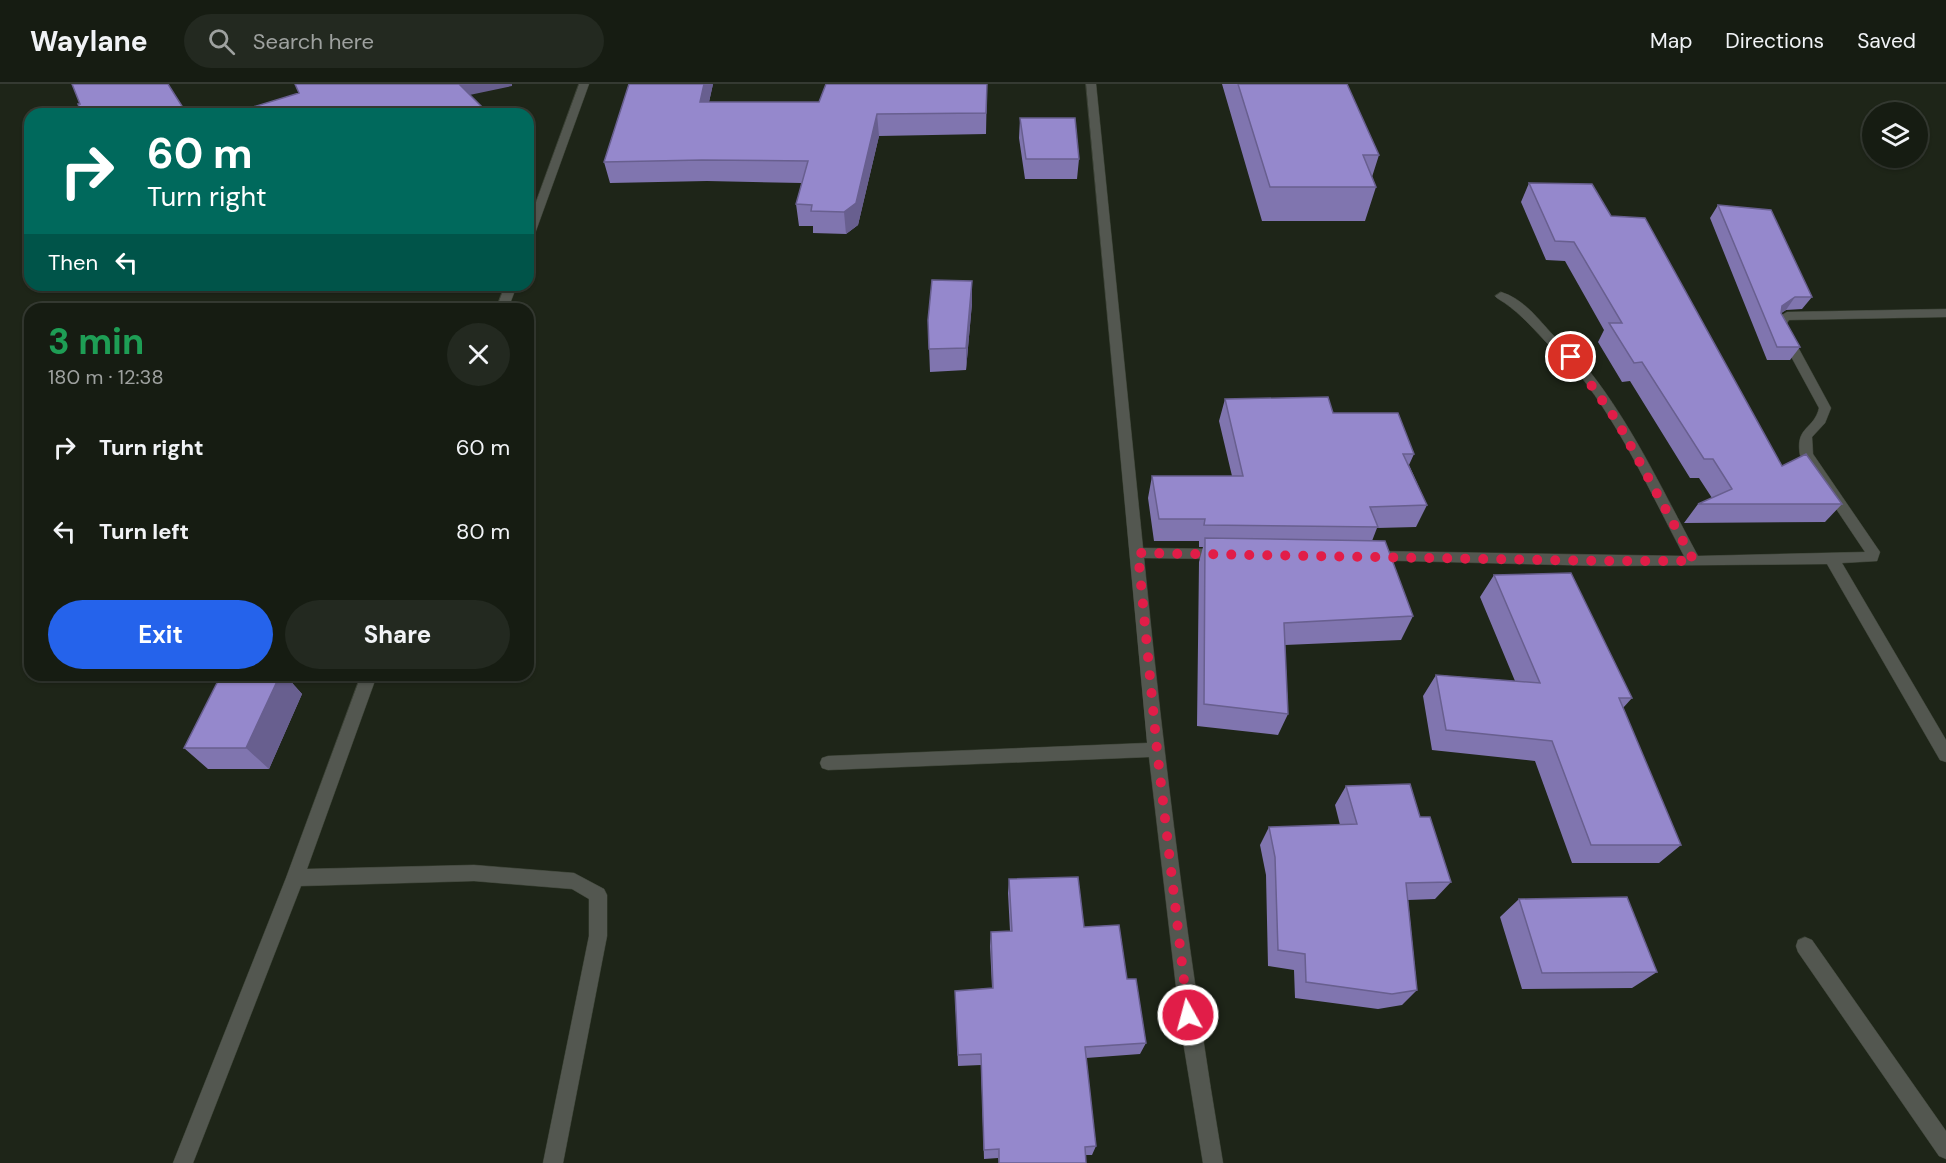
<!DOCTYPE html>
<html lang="en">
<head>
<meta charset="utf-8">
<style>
  :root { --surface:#161c12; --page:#232920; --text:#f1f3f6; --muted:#9ea19f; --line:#353a32; --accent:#2563eb }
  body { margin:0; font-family:"DM Sans",sans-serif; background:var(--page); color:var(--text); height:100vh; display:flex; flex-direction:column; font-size:22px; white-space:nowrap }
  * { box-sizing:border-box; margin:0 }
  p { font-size:20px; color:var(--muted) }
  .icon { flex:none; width:33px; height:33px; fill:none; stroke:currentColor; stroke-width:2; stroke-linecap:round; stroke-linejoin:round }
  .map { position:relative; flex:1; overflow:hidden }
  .side { position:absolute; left:24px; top:219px; width:510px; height:378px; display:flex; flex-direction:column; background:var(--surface); border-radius:18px; box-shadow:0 2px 4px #0004,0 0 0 2px var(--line) }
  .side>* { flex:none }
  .guide { position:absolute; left:24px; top:24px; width:510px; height:183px; border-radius:18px; box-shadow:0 2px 4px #0004,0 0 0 2px var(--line); background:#00695c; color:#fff; overflow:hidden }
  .tools { position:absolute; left:1862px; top:18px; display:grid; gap:12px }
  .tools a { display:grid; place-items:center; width:66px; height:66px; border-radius:50%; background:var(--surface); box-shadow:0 2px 4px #0004,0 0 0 2px var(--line); font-size:30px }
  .pin { position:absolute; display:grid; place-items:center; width:51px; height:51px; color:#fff; margin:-26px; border:3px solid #fff; border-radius:50%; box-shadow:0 2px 6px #0007 }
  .me { position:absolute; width:66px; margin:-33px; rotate:353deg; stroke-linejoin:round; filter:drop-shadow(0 0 4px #0008) }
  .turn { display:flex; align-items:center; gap:21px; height:126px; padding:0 24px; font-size:27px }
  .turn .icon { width:78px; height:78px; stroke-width:2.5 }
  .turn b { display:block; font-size:42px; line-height:51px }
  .then { display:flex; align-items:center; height:57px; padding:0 24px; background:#0003; gap:12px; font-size:22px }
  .round { display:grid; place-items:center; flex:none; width:63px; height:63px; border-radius:32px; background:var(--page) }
  .summary { display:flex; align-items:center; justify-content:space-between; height:102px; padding:0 24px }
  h1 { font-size:36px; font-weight:700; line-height:45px; color:#1e9e55 }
  .action { display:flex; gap:12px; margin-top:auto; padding:12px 24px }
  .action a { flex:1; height:69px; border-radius:36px; background:var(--accent); color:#fff; font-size:24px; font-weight:700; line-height:69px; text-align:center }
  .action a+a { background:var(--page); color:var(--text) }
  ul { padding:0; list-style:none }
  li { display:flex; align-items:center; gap:18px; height:84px; padding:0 24px }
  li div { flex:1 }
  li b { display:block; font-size:22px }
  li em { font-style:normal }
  header { display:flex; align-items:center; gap:36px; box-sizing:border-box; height:84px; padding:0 30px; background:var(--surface); border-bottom:2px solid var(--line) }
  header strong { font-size:28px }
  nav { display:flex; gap:33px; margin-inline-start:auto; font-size:21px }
  .search { width:420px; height:54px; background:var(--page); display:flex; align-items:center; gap:15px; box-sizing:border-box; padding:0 21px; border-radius:33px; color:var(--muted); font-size:22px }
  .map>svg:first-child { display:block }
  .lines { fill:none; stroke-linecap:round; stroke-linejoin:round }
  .minor-casing { stroke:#3b4235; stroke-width:1 }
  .minor { fill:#535750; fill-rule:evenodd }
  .wall { fill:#8075af }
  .shaded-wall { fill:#685f8f }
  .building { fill:#9588cc; stroke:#685f8f; stroke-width:1.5 }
  .route { stroke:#e11d48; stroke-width:10; stroke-dasharray:0 18 }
</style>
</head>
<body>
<header>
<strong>Waylane</strong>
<div class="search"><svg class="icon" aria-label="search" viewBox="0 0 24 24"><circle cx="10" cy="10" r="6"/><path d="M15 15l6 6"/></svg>Search here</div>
<nav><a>Map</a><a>Directions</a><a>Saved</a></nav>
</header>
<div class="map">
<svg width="1946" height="1079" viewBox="0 0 1946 1079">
  <rect width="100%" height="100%" fill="#1e2518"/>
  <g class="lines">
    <defs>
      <path id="minor" d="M 579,0 L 589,0 L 533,155 L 528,158 L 528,140 Z
        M 1086,0 L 1096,0 L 1143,464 L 1222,465 L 1229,470 L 1222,475 L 1144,474 C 1164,677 1189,878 1223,1079 L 1203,1079 L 1181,945 L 1149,673 L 828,686 L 822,684 L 820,679 L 822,674 L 828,672 L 1147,659 Z
        M 505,201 L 517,201 L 508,225 L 496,225 Z
        M 1501,208 C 1524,215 1538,235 1553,251 C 1561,259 1570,264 1577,272 C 1628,331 1661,404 1698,472 L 1865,468 L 1800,371 C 1795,342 1814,346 1819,324 L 1774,241 L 1775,235 L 1787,228 L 1946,225 L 1946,233 L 1789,236 L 1786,241 L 1831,324 L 1825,339 L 1812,353 L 1813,370 L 1880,468 L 1877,477 L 1842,479 L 1946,656 L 1946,678 L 1940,676 L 1827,480 L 1603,482 L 1367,476 L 1365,472 L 1367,468 L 1372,467 L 1684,472 C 1649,406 1618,335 1569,278 C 1562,270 1552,265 1545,257 C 1529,240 1517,226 1497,214 L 1495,212 Z
        M 361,591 L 377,591 L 307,785 L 474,781 L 574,789 L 604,805 L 607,811 L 607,852 L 563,1079 L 543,1079 L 589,852 L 589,815 L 572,805 L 474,797 L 301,802 L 193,1079 L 173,1079 L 286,794 Z
        M 1805,853 L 1812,856 L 1946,1047 L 1946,1075 L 1939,1072 L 1798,868 L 1796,862 L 1798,856 Z"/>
    </defs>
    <!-- minor casing -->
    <use href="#minor" class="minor-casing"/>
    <!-- minor -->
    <use href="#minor" class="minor"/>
  </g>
  <!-- wall -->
  <path class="wall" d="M 713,0 L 709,18 L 819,18 L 987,0 L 986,50 L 879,52 L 858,141 L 846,150 L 813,149 L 813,142 L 799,142 L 796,120 L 802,99 L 707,97 L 610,99 L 604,78 Z
    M 1222,0 L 1347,0 L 1379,71 L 1372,93 L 1376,103 L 1365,137 L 1262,137 Z
    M 1020,34 L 1079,75 L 1077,95 L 1025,95 L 1019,54 Z
    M 1529,99 L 1611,132 L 1782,382 L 1842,420 L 1825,438 L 1684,439 L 1698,420 L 1712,414 L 1699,394 L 1690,394 L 1630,297 L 1622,298 L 1598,258 L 1604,246 L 1565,177 L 1546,176 L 1521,118 Z
    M 1718,121 L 1812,213 L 1802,225 L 1786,226 L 1781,229 L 1800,263 L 1790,276 L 1767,276 L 1710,134 Z
    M 972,219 L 966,286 L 930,288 L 928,236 Z
    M 1225,315 L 1333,329 L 1414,370 L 1409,381 L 1427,421 L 1416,443 L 1377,444 L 1372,457 L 1413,532 L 1401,556 L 1285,561 L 1288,630 L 1278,651 L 1197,642 L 1199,478 L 1203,463 L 1199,463 L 1199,457 L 1154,457 L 1148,414 L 1152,392 L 1232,392 L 1219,337 Z
    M 1494,491 L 1632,614 L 1623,624 L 1681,761 L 1659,779 L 1572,779 L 1535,677 L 1432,666 L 1423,612 L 1436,591 L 1515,597 L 1480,513 Z
    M 221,591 L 285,591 L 302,610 L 269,685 L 208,685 L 184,664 Z
    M 1346,702 L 1420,733 L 1451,798 L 1435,815 L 1408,816 L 1417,906 L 1402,921 L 1378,925 L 1295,914 L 1294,886 L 1268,882 L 1266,791 L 1260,761 L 1269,743 L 1340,741 L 1335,721 Z
    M 1009,795 L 1084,843 L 1127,895 L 1146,959 L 1140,970 L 1086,974 L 1096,1062 L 1092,1071 L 1086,1071 L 1086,1079 L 999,1079 L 998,1074 L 984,1075 L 981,981 L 958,982 L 955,907 L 992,904 L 990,862 L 991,848 L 1010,847 L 1008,809 Z
    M 1519,815 L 1657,888 L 1632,904 L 1522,905 L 1500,833 Z"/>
  <!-- shaded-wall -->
  <path class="shaded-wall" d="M 455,0 L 512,0 L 512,2 L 460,13 Z
    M 704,0 L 713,0 L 704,40 L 700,18 Z
    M 877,30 L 879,52 L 858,141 L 846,150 L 844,128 Z
    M 972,197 L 972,219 L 966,286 L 966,264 Z
    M 1795,213 L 1786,226 L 1773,235 L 1782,222 Z
    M 280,591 L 285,591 L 302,610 L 269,685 L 246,664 Z"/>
  <!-- building -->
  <path class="building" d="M 72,0 L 168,0 L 187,30 L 82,30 L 78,20 L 80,20 Z
    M 295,0 L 459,0 L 488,29 L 485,30 L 230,30 L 299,9 Z
    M 629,0 L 704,0 L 700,18 L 819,18 L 826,0 L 987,0 L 986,29 L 877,30 L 856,119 L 844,128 L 811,127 L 812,121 L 796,120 L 808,77 L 702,76 L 604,78 Z
    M 1238,0 L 1347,0 L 1379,71 L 1363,71 L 1376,103 L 1270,103 Z
    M 1020,34 L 1075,34 L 1079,75 L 1026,75 Z
    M 1529,99 L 1592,100 L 1611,132 L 1645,134 L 1782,382 L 1806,370 L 1842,420 L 1698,420 L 1732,405 L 1713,375 L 1704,375 L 1642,278 L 1634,279 L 1609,239 L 1622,239 L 1574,158 L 1555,157 Z
    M 1718,121 L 1771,126 L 1812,213 L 1795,213 L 1782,222 L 1781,229 L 1800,263 L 1777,263 Z
    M 932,196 L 972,197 L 966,264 L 929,265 L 928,236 Z
    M 1328,313 L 1333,329 L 1398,329 L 1414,370 L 1403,370 L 1427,421 L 1370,423 L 1378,443 L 1204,441 L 1205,435 L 1159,435 L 1152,392 L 1243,392 L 1225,315 Z
    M 1205,454 L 1385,457 L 1413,532 L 1284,539 L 1288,630 L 1204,620 Z
    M 1571,489 L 1632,614 L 1619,614 L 1681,761 L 1591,761 L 1552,657 L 1446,646 L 1436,591 L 1540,599 L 1494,491 Z
    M 221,591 L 280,591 L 246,664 L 184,664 Z
    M 1410,700 L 1420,733 L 1430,733 L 1451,798 L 1406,799 L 1417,906 L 1392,910 L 1306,898 L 1305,870 L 1278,866 L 1275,773 L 1269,743 L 1357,740 L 1346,702 Z
    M 1078,793 L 1084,843 L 1119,841 L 1127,895 L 1136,895 L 1146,959 L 1085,963 L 1096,1062 L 1085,1063 L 1086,1079 L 999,1079 L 999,1065 L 984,1066 L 981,970 L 958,971 L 955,907 L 993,904 L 991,848 L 1012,847 L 1009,795 Z
    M 1627,813 L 1657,888 L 1542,889 L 1519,815 Z"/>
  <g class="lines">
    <!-- route -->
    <path class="route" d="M 1188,931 L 1157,666 L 1138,469 L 1603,477 L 1694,477 L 1617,337 L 1571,273"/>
  </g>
</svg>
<div class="tools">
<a><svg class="icon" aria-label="layers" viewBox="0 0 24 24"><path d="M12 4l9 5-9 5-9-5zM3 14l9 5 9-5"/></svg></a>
</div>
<div class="pin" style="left:1571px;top:273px;background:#d93025"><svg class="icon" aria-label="arrive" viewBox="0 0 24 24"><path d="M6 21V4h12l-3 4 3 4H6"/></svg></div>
<svg class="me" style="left:1188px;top:931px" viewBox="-20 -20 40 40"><circle r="17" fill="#e11d48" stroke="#fff" stroke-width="3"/><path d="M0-11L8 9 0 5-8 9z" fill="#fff"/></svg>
<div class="guide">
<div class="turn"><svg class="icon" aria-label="right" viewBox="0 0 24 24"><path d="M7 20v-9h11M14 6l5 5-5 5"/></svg><div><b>60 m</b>Turn right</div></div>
<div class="then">Then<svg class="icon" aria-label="left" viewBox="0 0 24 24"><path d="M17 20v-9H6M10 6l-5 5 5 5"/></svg></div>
</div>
<section class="side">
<div class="summary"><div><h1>3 min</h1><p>180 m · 12:38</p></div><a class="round"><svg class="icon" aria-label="close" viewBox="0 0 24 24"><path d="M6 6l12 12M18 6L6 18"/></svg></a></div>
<ul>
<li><svg class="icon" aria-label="right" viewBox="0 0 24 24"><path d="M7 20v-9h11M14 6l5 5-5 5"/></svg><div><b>Turn right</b></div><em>60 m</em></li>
<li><svg class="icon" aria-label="left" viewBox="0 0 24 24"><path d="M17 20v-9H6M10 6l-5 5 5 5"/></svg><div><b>Turn left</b></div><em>80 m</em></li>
</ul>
<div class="action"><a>Exit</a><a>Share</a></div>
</section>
</div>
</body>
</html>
